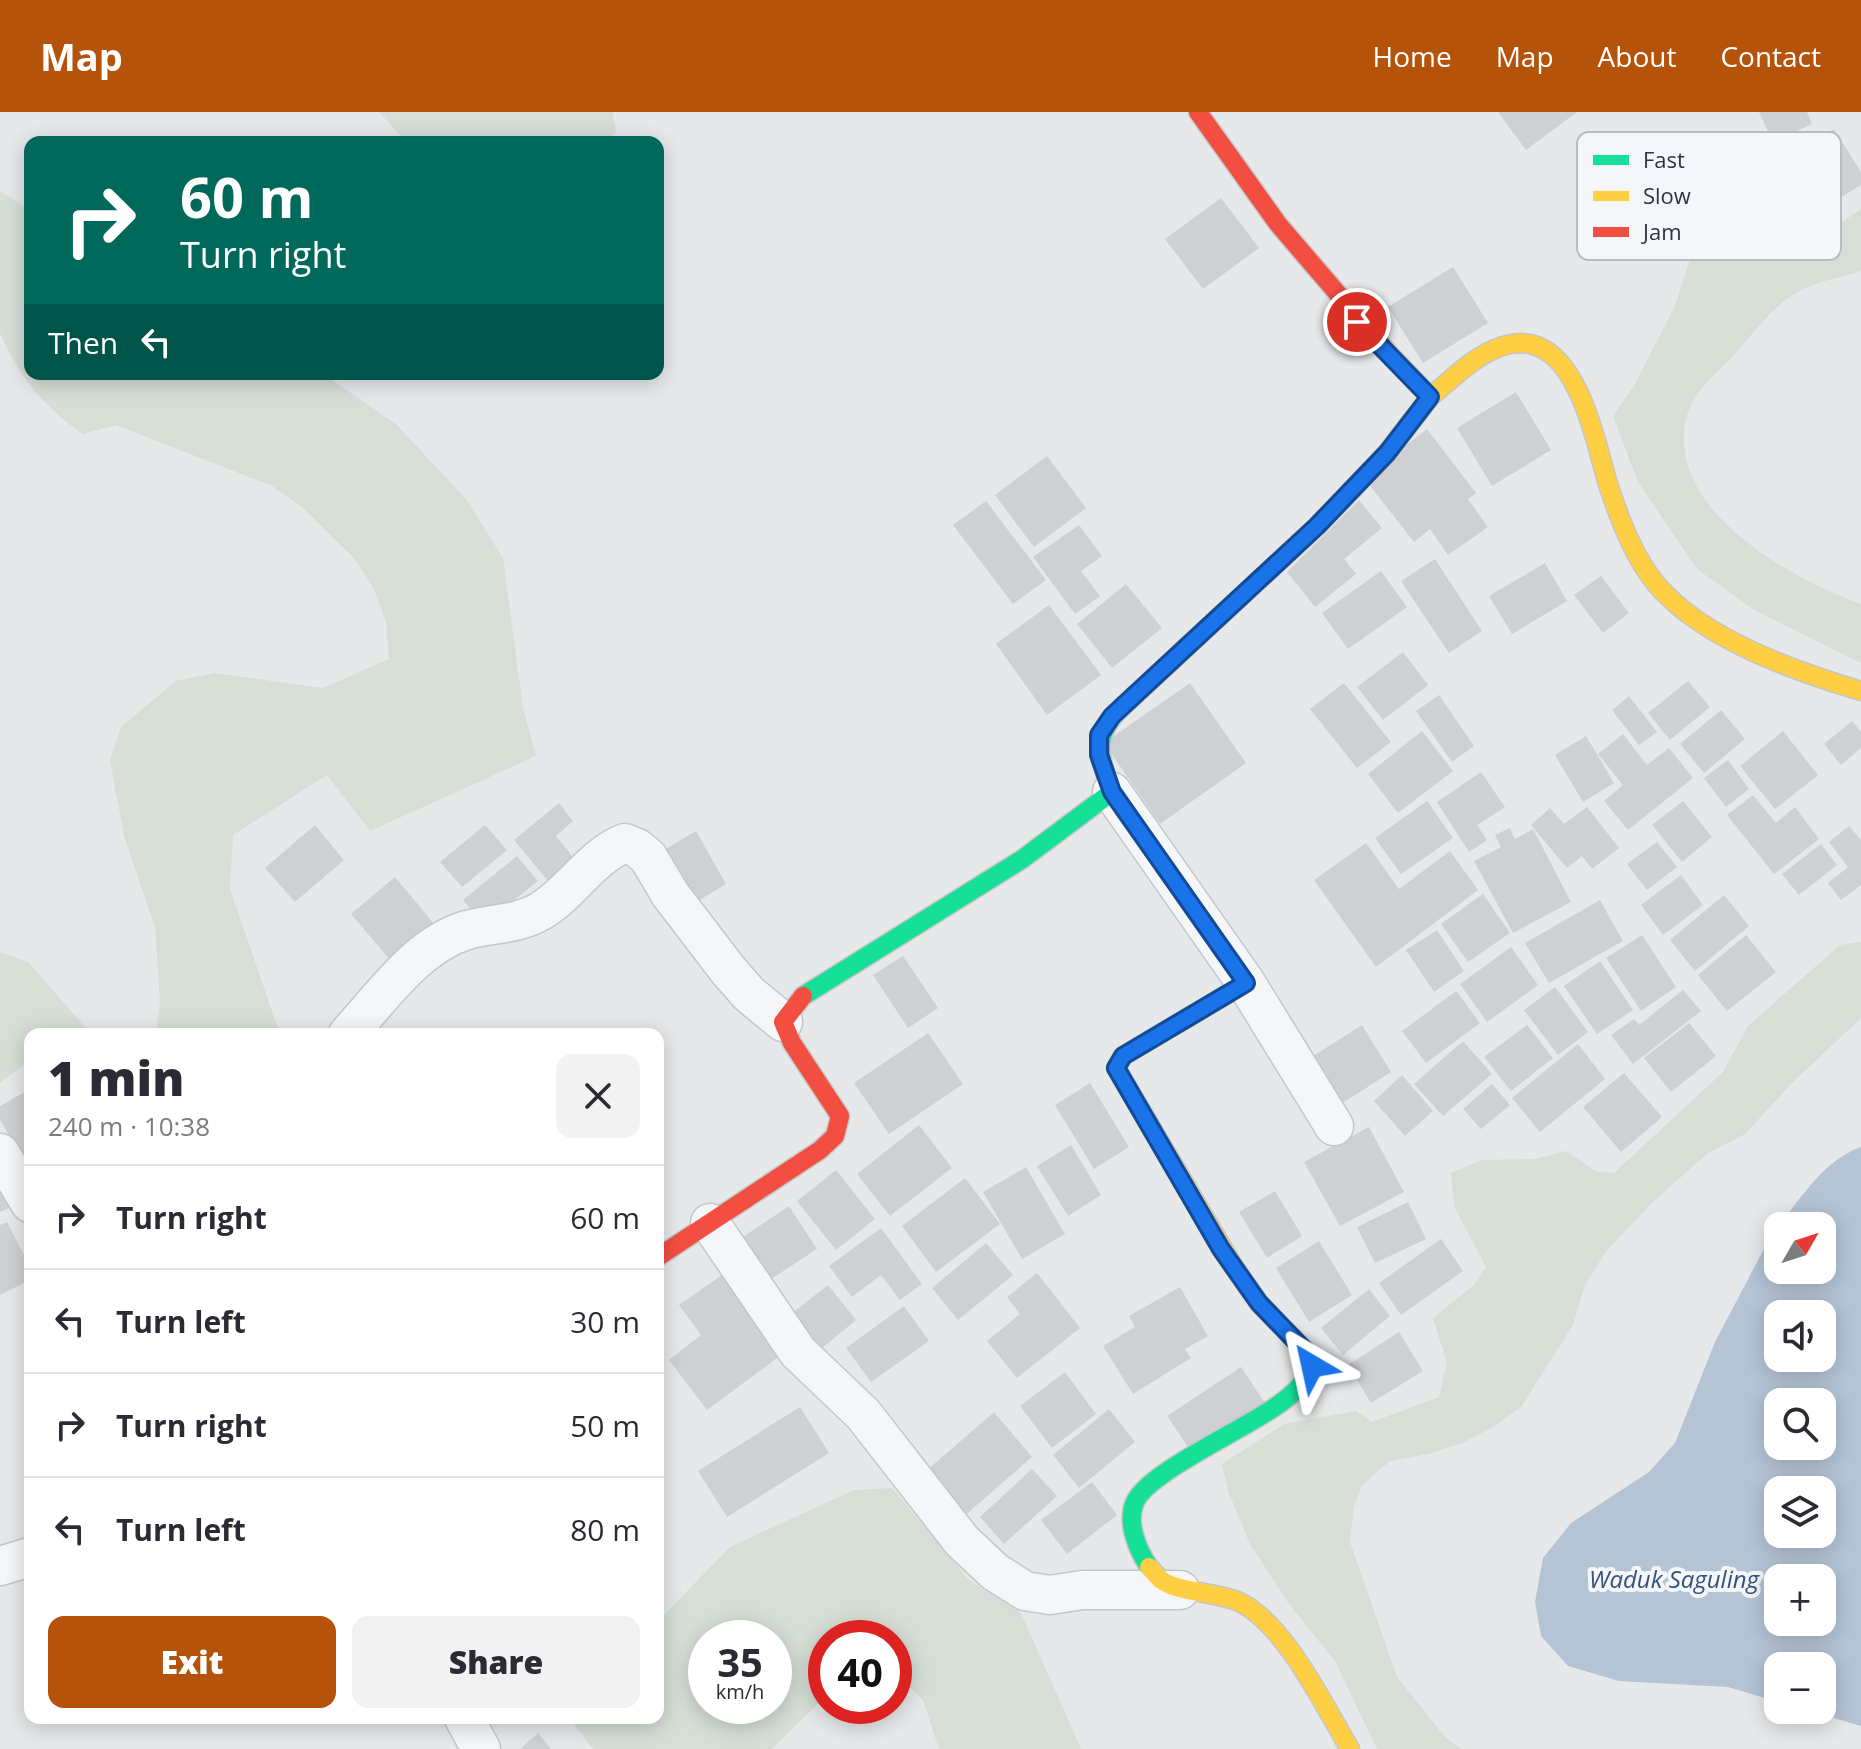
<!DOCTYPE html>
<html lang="en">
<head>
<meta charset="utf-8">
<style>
  :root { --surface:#fff; --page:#f2f2f3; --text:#2b2b33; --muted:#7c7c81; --line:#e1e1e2; --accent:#b45309 }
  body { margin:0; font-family:"Open Sans",sans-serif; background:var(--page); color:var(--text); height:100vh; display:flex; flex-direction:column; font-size:30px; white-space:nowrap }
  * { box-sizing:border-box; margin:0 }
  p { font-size:26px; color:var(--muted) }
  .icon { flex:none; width:44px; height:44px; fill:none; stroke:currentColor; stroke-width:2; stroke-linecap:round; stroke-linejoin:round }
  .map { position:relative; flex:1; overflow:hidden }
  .side { position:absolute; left:24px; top:916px; width:640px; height:696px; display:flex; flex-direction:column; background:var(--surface); border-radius:16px; box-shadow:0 4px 20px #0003 }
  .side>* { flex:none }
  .top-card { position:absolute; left:24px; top:24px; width:640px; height:244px; border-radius:16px; box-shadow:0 4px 20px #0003; background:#00695c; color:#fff; overflow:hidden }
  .needle { width:52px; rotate:51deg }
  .tools { position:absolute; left:1764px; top:1100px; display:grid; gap:16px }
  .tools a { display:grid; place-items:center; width:72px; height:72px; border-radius:16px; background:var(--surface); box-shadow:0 4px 20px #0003; font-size:40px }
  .speed { position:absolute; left:688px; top:1508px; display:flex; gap:16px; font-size:40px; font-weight:700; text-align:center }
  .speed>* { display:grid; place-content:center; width:104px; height:104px; border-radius:50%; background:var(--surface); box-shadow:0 4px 20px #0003; line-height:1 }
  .speed small { font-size:20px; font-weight:400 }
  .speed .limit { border:12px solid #d22; background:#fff; color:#111 }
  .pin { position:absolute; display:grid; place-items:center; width:68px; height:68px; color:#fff; margin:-34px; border:4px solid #fff; border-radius:50%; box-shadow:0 2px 8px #0007 }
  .me { position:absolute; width:88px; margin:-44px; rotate:324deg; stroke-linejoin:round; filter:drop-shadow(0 0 6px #0008) }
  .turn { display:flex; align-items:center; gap:28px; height:168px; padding:0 24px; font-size:36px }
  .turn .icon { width:104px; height:104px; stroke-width:2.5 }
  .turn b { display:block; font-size:56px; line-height:68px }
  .then { display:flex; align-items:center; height:76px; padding:0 24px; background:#0003; gap:16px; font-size:30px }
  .round { display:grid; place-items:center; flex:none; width:84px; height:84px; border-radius:16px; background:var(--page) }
  .overview { display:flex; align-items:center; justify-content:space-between; height:136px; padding:0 24px }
  h1 { font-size:48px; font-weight:800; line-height:60px }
  .action { display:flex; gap:16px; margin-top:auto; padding:16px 24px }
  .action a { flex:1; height:92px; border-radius:16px; background:var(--accent); color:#fff; font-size:32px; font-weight:800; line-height:92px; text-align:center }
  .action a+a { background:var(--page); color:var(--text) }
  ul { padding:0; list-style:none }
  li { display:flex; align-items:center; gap:24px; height:104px; padding:0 24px; border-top:2px solid var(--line) }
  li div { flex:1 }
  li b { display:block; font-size:30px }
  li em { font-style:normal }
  header { display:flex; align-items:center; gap:48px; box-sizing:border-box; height:112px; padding:0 40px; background:var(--accent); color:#fff }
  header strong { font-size:38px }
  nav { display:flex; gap:44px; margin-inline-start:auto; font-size:28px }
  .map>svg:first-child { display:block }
  .green { fill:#d6ded6; fill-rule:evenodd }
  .water { fill:#b4c4d5; fill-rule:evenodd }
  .building { fill:#ced0d3 }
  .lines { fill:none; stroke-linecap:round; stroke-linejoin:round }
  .street-casing { stroke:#c4c6c8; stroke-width:41 }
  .fast-casing { stroke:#c4c6c8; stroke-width:21 }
  .slow-casing { stroke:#c4c6c8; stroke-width:21 }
  .jam-casing { stroke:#c4c6c8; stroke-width:21 }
  .street { stroke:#f5f6f7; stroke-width:38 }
  .fast { stroke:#16e098; stroke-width:18 }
  .slow { stroke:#ffcf43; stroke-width:18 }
  .jam { stroke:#f24e42; stroke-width:18 }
  .route-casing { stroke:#114b97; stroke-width:20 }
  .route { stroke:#1a73e8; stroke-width:14 }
  .labels { text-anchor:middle; stroke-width:8; stroke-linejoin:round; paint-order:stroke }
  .water-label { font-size:24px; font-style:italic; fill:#34527a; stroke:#f4f6f9 }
  .key { fill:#f4f6f9; stroke:#b8bcc3; stroke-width:2 }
  .key-label { font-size:22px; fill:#2b3445 }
</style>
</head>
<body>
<header>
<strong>Map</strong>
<nav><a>Home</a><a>Map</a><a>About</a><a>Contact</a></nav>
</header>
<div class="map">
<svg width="1861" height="1637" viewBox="0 0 1861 1637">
  <rect width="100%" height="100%" fill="#e6e8ea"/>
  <!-- green -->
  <path class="green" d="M 379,0 L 613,0 L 616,20 L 606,30 L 406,30 Z
    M 0,79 L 30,98 L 30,262 L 323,262 L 396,312 L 466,387 L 503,446 L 523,596 L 536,644 L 370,719 L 327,663 L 233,723 L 230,777 L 280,922 L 156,922 L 160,889 L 155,815 L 124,724 L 110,648 L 121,615 L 176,569 L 215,561 L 323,576 L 389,547 L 386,510 L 373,475 L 354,446 L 303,396 L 272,374 L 116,313 L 83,322 C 44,295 19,265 0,221 Z
    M 1746,83 L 1770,116 L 1823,123 L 1861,97 L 1861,159 C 1842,165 1820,169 1803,177 C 1773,192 1754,221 1732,245 C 1714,264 1693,279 1686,307 C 1666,399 1791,466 1861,492 L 1861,551 L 1754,498 L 1697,457 L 1638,370 L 1613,304 L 1634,274 L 1675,194 L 1700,116 Z
    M 1861,830 L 1861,906 L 1792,971 L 1745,1022 L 1708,1041 L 1655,1088 L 1607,1138 L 1585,1173 L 1573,1213 L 1521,1295 L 1493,1315 L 1462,1331 L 1428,1342 L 1390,1349 L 1362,1373 L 1354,1395 L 1350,1430 L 1397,1565 L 1445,1625 L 1461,1637 L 1377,1637 L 1335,1549 L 1289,1492 L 1250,1432 L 1228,1379 L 1222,1352 L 1284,1312 L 1356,1299 L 1372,1310 L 1439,1285 L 1447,1251 L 1433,1206 L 1474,1173 L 1486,1155 L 1454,1094 L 1451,1061 L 1482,1048 L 1535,1047 L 1566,1039 L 1597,1060 L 1614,1061 L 1723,960 L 1748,914 L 1840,833 Z
    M 0,840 L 28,850 L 91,922 L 30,922 L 30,948 L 0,971 Z
    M 892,1376 L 969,1468 L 1021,1501 L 1081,1637 L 939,1637 L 923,1588 L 894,1560 L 894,1526 L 826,1526 L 826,1584 L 772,1637 L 593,1637 L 569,1606 L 658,1606 L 658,1509 L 730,1435 L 854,1378 ZM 706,1526 L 774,1526 L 774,1594 L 706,1594 Z"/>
  <!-- water -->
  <path class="water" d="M 1861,1035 L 1861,1614 L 1807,1598 L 1822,1598 L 1822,1554 L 1778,1554 L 1778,1590 L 1728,1575 L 1619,1569 L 1568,1554 L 1541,1524 L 1535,1490 L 1543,1446 L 1571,1411 L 1649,1360 L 1675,1331 L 1715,1230 L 1766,1133 L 1778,1116 L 1778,1158 L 1822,1158 L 1822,1114 L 1779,1114 C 1801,1085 1826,1047 1861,1035 ZM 1822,1202 L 1822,1246 L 1778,1246 L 1778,1202 ZM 1822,1290 L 1822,1334 L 1778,1334 L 1778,1290 ZM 1778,1378 L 1822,1378 L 1822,1422 L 1778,1422 ZM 1822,1466 L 1822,1510 L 1778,1510 L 1778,1466 Z"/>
  <!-- building -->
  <path class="building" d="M 1498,0 L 1577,0 L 1526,38 Z
    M 1759,0 L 1807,0 L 1812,12 L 1773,30 Z
    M 1834,17 L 1861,60 L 1861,73 L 1808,105 L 1776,54 Z
    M 1221,86 L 1259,136 L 1203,177 L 1165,127 Z
    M 1453,155 L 1488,211 L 1423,251 L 1388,195 Z
    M 1516,280 L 1551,338 L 1492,374 L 1457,316 Z
    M 1427,317 L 1476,381 L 1468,387 L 1488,415 L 1448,443 L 1430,417 L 1414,430 L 1364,366 Z
    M 1047,344 L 1086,396 L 1034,435 L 995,383 Z
    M 1359,388 L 1382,416 L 1344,447 L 1356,462 L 1315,495 L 1287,460 Z
    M 986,389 L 1046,468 L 1013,492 L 953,413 Z
    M 1079,413 L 1102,444 L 1081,459 L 1100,484 L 1075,502 L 1033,445 Z
    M 1435,447 L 1482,519 L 1449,541 L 1401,469 Z
    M 1545,451 L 1567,489 L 1512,522 L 1489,484 Z
    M 1381,459 L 1407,495 L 1348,537 L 1322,501 Z
    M 1601,464 L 1629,501 L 1603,521 L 1574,483 Z
    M 1126,472 L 1162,516 L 1112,556 L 1077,512 Z
    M 1049,493 L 1101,563 L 1047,603 L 996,532 Z
    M 1403,540 L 1428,573 L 1383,608 L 1357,575 Z
    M 1688,569 L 1710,595 L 1670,628 L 1648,601 Z
    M 1190,571 L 1246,651 L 1160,712 L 1104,631 Z
    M 1344,571 L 1391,630 L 1357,656 L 1310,597 Z
    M 1439,583 L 1474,634 L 1452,650 L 1416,599 Z
    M 1629,584 L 1657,620 L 1639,633 L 1612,598 Z
    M 1721,598 L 1745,627 L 1704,661 L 1680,632 Z
    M 1852,609 L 1861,620 L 1861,636 L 1841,653 L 1824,632 Z
    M 1422,619 L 1453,659 L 1398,701 L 1368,662 Z
    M 1783,619 L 1818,663 L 1775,697 L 1740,654 Z
    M 1623,622 L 1647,653 L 1669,636 L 1693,666 L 1628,718 L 1604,689 L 1623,673 L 1598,642 Z
    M 1586,624 L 1614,671 L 1583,690 L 1555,643 Z
    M 1728,648 L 1749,677 L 1726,695 L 1704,666 Z
    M 1481,660 L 1505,695 L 1477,713 L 1487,728 L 1469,740 L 1437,690 Z
    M 1753,683 L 1776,711 L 1795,695 L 1819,727 L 1774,762 L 1727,703 Z
    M 1427,689 L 1453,726 L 1401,762 L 1375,726 Z
    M 1683,689 L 1712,725 L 1682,750 L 1652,713 Z
    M 559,691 L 573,709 L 556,724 L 585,760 L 558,781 L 514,728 Z
    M 1587,695 L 1619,736 L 1592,757 L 1582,744 L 1567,756 L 1531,713 L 1550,696 L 1564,712 Z
    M 315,713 L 344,748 L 295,790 L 265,756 Z
    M 485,713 L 507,738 L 462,775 L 440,750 Z
    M 1849,714 L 1861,728 L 1861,773 L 1841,788 L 1828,771 L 1848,755 L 1829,730 Z
    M 1510,716 L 1515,727 L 1533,717 L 1571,790 L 1513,821 L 1474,749 L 1501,735 L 1495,723 Z
    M 696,719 L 726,772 L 688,795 L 657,742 Z
    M 1657,730 L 1677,755 L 1647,778 L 1627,752 Z
    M 1366,731 L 1399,777 L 1450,739 L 1478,778 L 1376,855 L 1314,768 Z
    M 1821,732 L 1837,753 L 1799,783 L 1782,762 Z
    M 517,744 L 538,769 L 483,813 L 463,788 Z
    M 1681,763 L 1703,793 L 1663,823 L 1641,793 Z
    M 395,765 L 435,813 L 391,849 L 351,802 Z
    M 1483,782 L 1510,821 L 1468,850 L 1441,812 Z
    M 1724,783 L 1749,814 L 1695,859 L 1670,828 Z
    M 1600,788 L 1623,829 L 1549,871 L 1525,831 Z
    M 1437,818 L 1464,859 L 1434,880 L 1406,838 Z
    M 1642,823 L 1676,875 L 1641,899 L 1606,846 Z
    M 1746,823 L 1776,860 L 1727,899 L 1698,863 Z
    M 1511,835 L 1538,873 L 1487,910 L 1460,872 Z
    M 903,844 L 938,896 L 908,916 L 873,863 Z
    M 1600,849 L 1633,898 L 1597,922 L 1564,874 Z
    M 1555,875 L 1588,920 L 1558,943 L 1524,898 Z
    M 1683,878 L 1701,899 L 1633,952 L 1611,923 L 1634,907 L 1639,913 Z
    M 1456,879 L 1480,911 L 1426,951 L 1402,919 Z
    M 1689,911 L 1716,944 L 1671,980 L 1644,946 Z
    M 1362,913 L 1391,960 L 1338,994 L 1307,948 Z
    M 1527,913 L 1553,946 L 1511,979 L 1484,945 Z
    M 928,921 L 963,972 L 889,1022 L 854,971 Z
    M 1463,929 L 1492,962 L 1443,1004 L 1414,972 Z
    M 1578,932 L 1605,967 L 1540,1020 L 1512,986 Z
    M 1624,961 L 1662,1005 L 1621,1040 L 1583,995 Z
    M 1402,963 L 1433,999 L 1405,1024 L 1374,989 Z
    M 1090,971 L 1129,1035 L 1094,1057 L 1055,993 Z
    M 1492,972 L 1510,993 L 1481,1017 L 1463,997 Z
    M 30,977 L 30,1059 L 0,1008 L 0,994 Z
    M 919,1013 L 952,1056 L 890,1104 L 857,1062 Z
    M 1369,1015 L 1404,1080 L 1340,1114 L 1304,1050 Z
    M 1071,1033 L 1101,1083 L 1068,1104 L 1037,1054 Z
    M 1026,1055 L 1065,1122 L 1022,1147 L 983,1080 Z
    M 836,1058 L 875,1107 L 836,1138 L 797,1089 Z
    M 965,1066 L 1000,1112 L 936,1160 L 902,1114 Z
    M 0,1078 L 9,1096 L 0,1100 Z
    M 1275,1079 L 1302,1124 L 1267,1146 L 1239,1100 Z
    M 1408,1090 L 1426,1127 L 1375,1151 L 1357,1115 Z
    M 789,1094 L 817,1137 L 759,1175 L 731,1133 Z
    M 7,1110 L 30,1155 L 30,1168 L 0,1183 L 0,1113 Z
    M 881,1116 L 922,1172 L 900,1188 L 881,1163 L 852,1185 L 829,1154 Z
    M 1441,1127 L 1463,1159 L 1401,1203 L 1379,1171 Z
    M 1319,1129 L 1352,1183 L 1309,1210 L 1276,1156 Z
    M 986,1131 L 1013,1163 L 958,1208 L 932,1176 Z
    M 725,1161 L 784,1241 L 707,1298 L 669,1248 L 701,1223 L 679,1193 Z
    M 1037,1161 L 1080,1216 L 1017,1266 L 987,1229 L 1020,1202 L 1007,1185 Z
    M 828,1173 L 856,1208 L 815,1242 L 786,1206 Z
    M 1180,1175 L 1208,1224 L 1185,1237 L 1191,1246 L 1133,1282 L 1103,1234 L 1135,1215 L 1129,1204 Z
    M 1369,1177 L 1390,1204 L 1343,1243 L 1321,1216 Z
    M 904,1194 L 929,1229 L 871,1270 L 846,1236 Z
    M 1399,1220 L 1423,1259 L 1371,1291 L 1348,1253 Z
    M 1241,1255 L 1265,1291 L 1192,1341 L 1167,1304 Z
    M 1065,1260 L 1096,1302 L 1052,1336 L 1020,1294 Z
    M 800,1295 L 829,1341 L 727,1405 L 698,1359 Z
    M 1109,1297 L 1135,1330 L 1079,1376 L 1053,1343 Z
    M 994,1300 L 1032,1345 L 957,1410 L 918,1366 Z
    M 1032,1357 L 1057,1384 L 1004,1432 L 980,1405 Z
    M 1092,1370 L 1117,1403 L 1067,1442 L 1041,1408 Z
    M 538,1621 L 551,1637 L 520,1637 Z"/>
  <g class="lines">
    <defs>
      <path id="street" d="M 1112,680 L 1246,871 L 1334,1014
        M 348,922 C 382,885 417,833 467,818 C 492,811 516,813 539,800 C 571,782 590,745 625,731 L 637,736 L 648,745 L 670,782 L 728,858 L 749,882 L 783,910
        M 0,1041 L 30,1091
        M 710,1111 L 798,1240 L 863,1302 L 962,1429 L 995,1460 L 1025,1479 L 1050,1483 L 1082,1478 L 1180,1478
        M 0,1454 L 30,1445
        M 464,1606 L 481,1637"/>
      <path id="fast" d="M 803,884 L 1021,748 L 1112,680 C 1099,645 1091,624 1122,595
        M 1149,1455 C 1137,1437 1126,1410 1135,1390 C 1149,1359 1250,1315 1282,1290 C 1291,1283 1303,1274 1307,1263 C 1310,1258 1310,1250 1311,1245 L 1259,1191 L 1234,1155"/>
      <path id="slow" d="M 1430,285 C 1454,266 1479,238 1511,232 C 1577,220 1595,331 1609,375 C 1620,408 1634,446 1657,473 C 1703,527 1794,559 1861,579
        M 1122,595 L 1317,414 L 1387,341 L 1430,285 L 1392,245
        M 1234,1155 L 1116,956 L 1123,944 L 1246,871
        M 1149,1455 L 1161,1468 L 1170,1473 C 1192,1481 1216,1481 1237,1489 C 1284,1509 1324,1594 1350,1637"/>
      <path id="jam" d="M 1198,0 L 1278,112 L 1392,245
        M 658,1145 L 820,1038 L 835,1024 L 840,1004 L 792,931 L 783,910 L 803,884"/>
    </defs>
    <!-- street casing -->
    <use href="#street" class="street-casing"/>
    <!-- fast casing -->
    <use href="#fast" class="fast-casing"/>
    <!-- slow casing -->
    <use href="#slow" class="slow-casing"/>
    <!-- jam casing -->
    <use href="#jam" class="jam-casing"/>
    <!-- street -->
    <use href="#street" class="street"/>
    <!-- fast -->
    <use href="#fast" class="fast"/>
    <!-- slow -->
    <use href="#slow" class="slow"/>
    <!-- jam -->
    <use href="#jam" class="jam"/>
  </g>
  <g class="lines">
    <defs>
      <path id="route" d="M 1312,1254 L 1311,1245 L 1259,1191 L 1221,1137 L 1116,956 L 1123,944 L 1246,871 L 1112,680 L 1099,643 L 1099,623 L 1112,604 L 1317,414 L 1387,341 L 1430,285 L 1357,210"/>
    </defs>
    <!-- route casing -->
    <use href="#route" class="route-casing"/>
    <!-- route -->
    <use href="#route" class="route"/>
  </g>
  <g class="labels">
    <!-- water labels -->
    <g class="water-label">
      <text x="1674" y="1476">Waduk Saguling</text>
    </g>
  </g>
  <!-- legend -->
  <rect x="1577" y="20" width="264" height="128" rx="12" class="key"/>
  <rect x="1593" y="43" width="36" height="10" fill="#16e098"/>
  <rect x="1593" y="79" width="36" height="10" fill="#ffcf43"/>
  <rect x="1593" y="115" width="36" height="10" fill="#f24e42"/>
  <g class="key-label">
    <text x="1643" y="56">Fast</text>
    <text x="1643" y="92">Slow</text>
    <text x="1643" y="128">Jam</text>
  </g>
</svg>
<div class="tools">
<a><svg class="needle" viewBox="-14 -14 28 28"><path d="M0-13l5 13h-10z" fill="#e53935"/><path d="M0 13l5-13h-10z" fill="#7c7c81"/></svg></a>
<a><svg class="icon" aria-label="sound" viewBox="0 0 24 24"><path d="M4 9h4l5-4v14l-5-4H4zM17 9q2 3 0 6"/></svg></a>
<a><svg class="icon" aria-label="search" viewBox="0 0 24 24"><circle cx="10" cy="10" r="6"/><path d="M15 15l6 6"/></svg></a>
<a><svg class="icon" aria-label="layers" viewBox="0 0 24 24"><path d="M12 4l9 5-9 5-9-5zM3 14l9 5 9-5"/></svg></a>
<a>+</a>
<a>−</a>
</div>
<div class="speed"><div>35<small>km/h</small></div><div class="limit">40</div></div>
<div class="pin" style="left:1357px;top:210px;background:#d93025"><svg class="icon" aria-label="arrive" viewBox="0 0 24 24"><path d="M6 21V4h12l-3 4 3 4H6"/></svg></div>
<svg class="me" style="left:1312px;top:1254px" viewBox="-20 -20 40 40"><path d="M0-17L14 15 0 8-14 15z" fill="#1a73e8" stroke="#fff" stroke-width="4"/></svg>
<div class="top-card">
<div class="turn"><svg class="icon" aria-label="right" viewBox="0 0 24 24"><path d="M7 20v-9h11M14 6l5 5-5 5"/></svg><div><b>60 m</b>Turn right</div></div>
<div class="then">Then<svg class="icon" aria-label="left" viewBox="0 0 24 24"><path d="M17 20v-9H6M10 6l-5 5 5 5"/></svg></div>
</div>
<section class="side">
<div class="overview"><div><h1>1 min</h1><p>240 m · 10:38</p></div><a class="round"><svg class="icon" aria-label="close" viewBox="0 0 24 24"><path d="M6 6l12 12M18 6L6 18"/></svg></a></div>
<ul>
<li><svg class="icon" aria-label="right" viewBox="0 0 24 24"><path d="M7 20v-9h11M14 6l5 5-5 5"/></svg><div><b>Turn right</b></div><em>60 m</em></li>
<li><svg class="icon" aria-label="left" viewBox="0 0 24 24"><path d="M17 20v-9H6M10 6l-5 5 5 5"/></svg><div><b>Turn left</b></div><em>30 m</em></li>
<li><svg class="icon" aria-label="right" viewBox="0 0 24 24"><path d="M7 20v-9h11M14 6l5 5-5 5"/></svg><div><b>Turn right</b></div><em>50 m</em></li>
<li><svg class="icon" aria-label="left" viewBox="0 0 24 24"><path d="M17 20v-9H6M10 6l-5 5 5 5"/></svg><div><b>Turn left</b></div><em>80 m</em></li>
</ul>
<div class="action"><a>Exit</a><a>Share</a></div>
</section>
</div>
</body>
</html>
